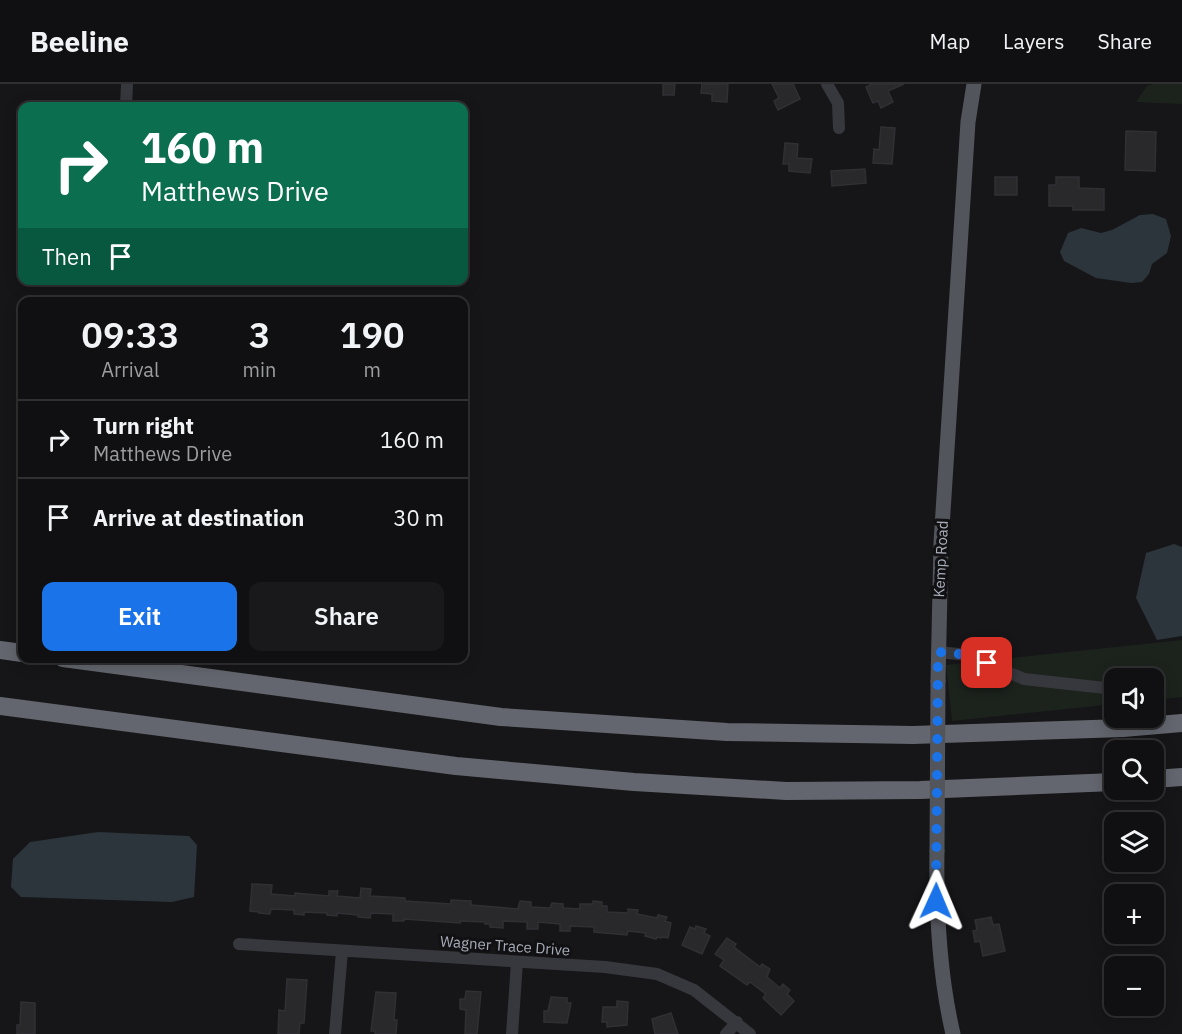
<!DOCTYPE html>
<html lang="en">
<head>
<meta charset="utf-8">
<style>
  :root { --surface:#101012; --page:#19191b; --text:#f1f3f6; --muted:#9c9d9f; --line:#303032; --accent:#1a73e8 }
  body { margin:0; font-family:"IBM Plex Sans",sans-serif; background:var(--page); color:var(--text); height:100vh; display:flex; flex-direction:column; font-size:22px; white-space:nowrap }
  * { box-sizing:border-box; margin:0 }
  p { font-size:20px; color:var(--muted) }
  .icon { flex:none; width:33px; height:33px; fill:none; stroke:currentColor; stroke-width:2; stroke-linecap:round; stroke-linejoin:round }
  .map { position:relative; flex:1; overflow:hidden }
  .sheet { position:absolute; left:18px; top:213px; width:450px; height:366px; display:flex; flex-direction:column; background:var(--surface); border-radius:12px; box-shadow:0 3px 15px #0003,0 0 0 2px var(--line) }
  .sheet>* { flex:none }
  .banner { position:absolute; left:18px; top:18px; width:450px; height:183px; border-radius:12px; box-shadow:0 3px 15px #0003,0 0 0 2px var(--line); background:#0b6e4f; color:#fff; overflow:hidden }
  .buttons { position:absolute; left:1104px; top:584px; display:grid; gap:12px }
  .buttons a { display:grid; place-items:center; width:60px; height:60px; border-radius:12px; background:var(--surface); box-shadow:0 3px 15px #0003,0 0 0 2px var(--line); font-size:30px }
  .pin { position:absolute; display:grid; place-items:center; width:51px; height:51px; color:#fff; margin:-26px; border-radius:12px; box-shadow:0 3px 9px #0006 }
  .me { position:absolute; width:66px; margin:-33px; rotate:1deg; stroke-linejoin:round; filter:drop-shadow(0 0 4px #0008) }
  .turn { display:flex; align-items:center; gap:21px; height:126px; padding:0 24px; font-size:27px }
  .turn .icon { width:78px; height:78px; stroke-width:2.5 }
  .turn b { display:block; font-size:42px; line-height:51px }
  .then { display:flex; align-items:center; height:57px; padding:0 24px; background:#0003; gap:12px; font-size:22px }
  .eta { display:flex; justify-content:space-evenly; align-items:center; height:102px; text-align:center }
  .eta b { font-size:36px; font-weight:600; line-height:42px }
  .button { display:flex; gap:12px; margin-top:auto; padding:12px 24px }
  .button a { flex:1; height:69px; border-radius:12px; background:var(--accent); color:#fff; font-size:24px; font-weight:600; line-height:69px; text-align:center }
  .button a+a { background:var(--page); color:var(--text) }
  ul { padding:0; list-style:none }
  li { display:flex; align-items:center; gap:18px; height:78px; padding:0 24px; border-top:2px solid var(--line) }
  li div { flex:1 }
  li b { display:block; font-size:22px }
  li em { font-style:normal }
  header { display:flex; align-items:center; gap:36px; box-sizing:border-box; height:84px; padding:0 30px; background:var(--surface); border-bottom:2px solid var(--line) }
  header strong { font-size:28px }
  nav { display:flex; gap:33px; margin-inline-start:auto; font-size:21px }
  .map>svg:first-child { display:block }
  .green { fill:#1c231d }
  .water { fill:#2c353c }
  .building { fill:#29292c; stroke:#303034; stroke-width:1.5 }
  .lines { fill:none; stroke-linecap:round; stroke-linejoin:round }
  .minor { stroke:#37383d; stroke-width:12 }
  .major { stroke:#53555c; stroke-width:15 }
  .highway { stroke:#63666e; stroke-width:18 }
  .major-bridge { stroke:#53555c; stroke-width:15 }
  .route { stroke:#1a73e8; stroke-width:10; stroke-dasharray:0 18 }
  .labels { text-anchor:middle; stroke-width:6; stroke-linejoin:round; paint-order:stroke }
  .street-label { font-size:15px; fill:#a8adb8; stroke:#111113 }
</style>
</head>
<body>
<header>
<strong>Beeline</strong>
<nav><a>Map</a><a>Layers</a><a>Share</a></nav>
</header>
<div class="map">
<svg width="1182" height="950" viewBox="0 0 1182 950">
  <rect width="100%" height="100%" fill="#161618"/>
  <!-- green -->
  <path class="green" d="M 1153,0 L 1182,0 L 1182,20 L 1136,18 L 1147,2 Z
    M 1182,556 L 1182,613 L 1154,616 L 1154,594 L 1114,594 L 1114,620 L 952,637 L 946,581 Z"/>
  <!-- water -->
  <path class="water" d="M 1153,130 L 1166,135 L 1171,152 L 1167,169 L 1152,180 L 1149,190 L 1142,198 L 1131,199 L 1096,194 L 1064,177 L 1060,168 L 1068,149 L 1081,144 L 1101,149 L 1112,146 L 1140,131 Z
    M 1174,460 L 1182,463 L 1182,552 L 1157,556 L 1136,514 L 1146,469 Z
    M 98,748 L 189,752 L 197,761 L 194,813 L 172,818 L 21,813 L 11,803 L 13,775 L 30,758 Z"/>
  <!-- building -->
  <path class="building" d="M 663,0 L 675,0 L 674,11 L 663,11 Z
    M 702,0 L 728,0 L 727,18 L 712,17 L 712,10 L 701,9 Z
    M 772,0 L 793,0 L 800,15 L 778,26 L 774,17 L 779,14 Z
    M 872,0 L 904,0 L 888,7 L 893,18 L 881,24 L 878,17 L 873,19 L 866,3 Z
    M 881,43 L 895,44 L 892,80 L 873,79 L 874,65 L 879,66 Z
    M 1126,47 L 1156,48 L 1155,87 L 1125,86 Z
    M 785,59 L 798,60 L 797,74 L 812,75 L 810,89 L 789,87 L 789,80 L 783,80 Z
    M 865,85 L 866,99 L 832,102 L 831,87 Z
    M 995,93 L 1017,93 L 1017,111 L 995,111 Z
    M 1056,93 L 1079,93 L 1079,104 L 1104,105 L 1104,126 L 1073,126 L 1073,122 L 1049,122 L 1049,101 L 1056,101 Z
    M 252,800 L 272,801 L 271,810 L 295,812 L 295,809 L 329,812 L 329,807 L 338,807 L 337,812 L 360,814 L 361,804 L 371,805 L 370,812 L 405,814 L 405,817 L 451,820 L 451,816 L 471,817 L 471,821 L 518,825 L 520,817 L 531,818 L 531,823 L 550,824 L 552,819 L 563,820 L 563,824 L 580,825 L 580,820 L 593,820 L 593,817 L 602,818 L 602,822 L 607,822 L 607,828 L 628,829 L 628,825 L 638,826 L 637,830 L 657,834 L 658,831 L 667,833 L 665,837 L 671,839 L 668,854 L 662,853 L 661,854 L 657,853 L 656,855 L 645,852 L 646,849 L 628,847 L 627,851 L 594,848 L 594,843 L 570,842 L 570,847 L 560,847 L 560,840 L 538,838 L 538,845 L 527,845 L 527,838 L 503,837 L 503,844 L 490,843 L 490,840 L 485,840 L 485,838 L 460,837 L 460,839 L 404,835 L 404,837 L 393,837 L 393,830 L 371,829 L 370,834 L 358,833 L 358,831 L 337,829 L 337,832 L 327,831 L 327,829 L 304,828 L 304,831 L 294,830 L 294,826 L 271,825 L 270,830 L 259,829 L 259,828 L 250,827 Z
    M 991,833 L 993,841 L 999,840 L 1005,867 L 983,872 L 980,857 L 975,858 L 973,847 L 977,846 L 975,836 Z
    M 696,842 L 706,845 L 704,849 L 710,852 L 702,870 L 682,861 L 690,843 L 695,845 Z
    M 727,854 L 736,860 L 734,863 L 760,883 L 762,880 L 770,885 L 767,893 L 780,904 L 783,900 L 790,906 L 787,910 L 794,917 L 781,931 L 763,914 L 766,910 L 750,898 L 747,901 L 720,882 L 724,876 L 715,870 Z
    M 287,895 L 307,896 L 304,939 L 300,939 L 299,950 L 278,950 L 279,926 L 285,927 Z
    M 466,907 L 481,908 L 477,950 L 465,950 L 466,926 L 460,925 L 460,915 L 465,915 Z
    M 376,908 L 396,909 L 394,936 L 397,936 L 396,950 L 375,950 L 375,947 L 371,947 Z
    M 551,913 L 567,914 L 567,919 L 571,919 L 567,939 L 544,938 L 544,927 L 548,927 Z
    M 617,917 L 628,918 L 627,941 L 607,943 L 607,938 L 602,938 L 603,923 L 617,923 Z
    M 21,918 L 35,919 L 35,950 L 17,950 L 17,941 L 20,941 Z
    M 671,929 L 678,950 L 655,950 L 652,935 Z"/>
  <g class="lines">
    <!-- minor -->
    <path class="minor" d="M 827,0 L 838,19 L 839,44
      M 126,22 L 127,0
      M 938,568 L 968,571 L 1024,595 L 1114,605
      M 239,860 L 605,883 L 657,890 L 694,906 L 750,950
      M 335,950 L 342,867
      M 512,950 L 517,878
      M 726,950 L 737,938"/>
    <!-- major -->
    <path class="major" d="M 938,597 L 941,459 L 968,38 L 974,0
      M 937,767 C 936,828 939,890 953,950"/>
    <!-- highway -->
    <path class="highway" d="M 0,566 L 22,569
      M 63,574 L 501,633 L 727,648 L 913,651 L 1123,644 L 1182,639
      M 0,622 L 456,682 L 634,698 L 786,707 L 920,706 L 1114,698
      M 1154,695 L 1182,693"/>
    <!-- major-bridge -->
    <path class="major-bridge" d="M 937,767 L 938,597"/>
  </g>
  <g class="lines">
    <!-- route -->
    <path class="route" d="M 936,817 L 938,568 L 968,571 L 987,579"/>
  </g>
  <g class="labels">
    <!-- street labels -->
    <g class="street-label">
      <text transform="translate(941 475) rotate(-87)" y="5">Kemp Road</text>
      <text transform="translate(505 862) rotate(4)" y="5">Wagner Trace Drive</text>
    </g>
  </g>
</svg>
<div class="buttons">
<a><svg class="icon" aria-label="sound" viewBox="0 0 24 24"><path d="M4 9h4l5-4v14l-5-4H4zM17 9q2 3 0 6"/></svg></a>
<a><svg class="icon" aria-label="search" viewBox="0 0 24 24"><circle cx="10" cy="10" r="6"/><path d="M15 15l6 6"/></svg></a>
<a><svg class="icon" aria-label="layers" viewBox="0 0 24 24"><path d="M12 4l9 5-9 5-9-5zM3 14l9 5 9-5"/></svg></a>
<a>+</a>
<a>−</a>
</div>
<div class="pin" style="left:987px;top:579px;background:#d93025"><svg class="icon" aria-label="arrive" viewBox="0 0 24 24"><path d="M6 21V4h12l-3 4 3 4H6"/></svg></div>
<svg class="me" style="left:936px;top:817px" viewBox="-20 -20 40 40"><path d="M0-17L14 15 0 8-14 15z" fill="#1a73e8" stroke="#fff" stroke-width="4"/></svg>
<div class="banner">
<div class="turn"><svg class="icon" aria-label="right" viewBox="0 0 24 24"><path d="M7 20v-9h11M14 6l5 5-5 5"/></svg><div><b>160 m</b>Matthews Drive</div></div>
<div class="then">Then<svg class="icon" aria-label="arrive" viewBox="0 0 24 24"><path d="M6 21V4h12l-3 4 3 4H6"/></svg></div>
</div>
<section class="sheet">
<div class="eta">
<div><b>09:33</b><p>Arrival</p></div>
<div><b>3</b><p>min</p></div>
<div><b>190</b><p>m</p></div>
</div>
<ul>
<li><svg class="icon" aria-label="right" viewBox="0 0 24 24"><path d="M7 20v-9h11M14 6l5 5-5 5"/></svg><div><b>Turn right</b><p>Matthews Drive</p></div><em>160 m</em></li>
<li><svg class="icon" aria-label="arrive" viewBox="0 0 24 24"><path d="M6 21V4h12l-3 4 3 4H6"/></svg><div><b>Arrive at destination</b></div><em>30 m</em></li>
</ul>
<div class="button"><a>Exit</a><a>Share</a></div>
</section>
</div>
</body>
</html>
